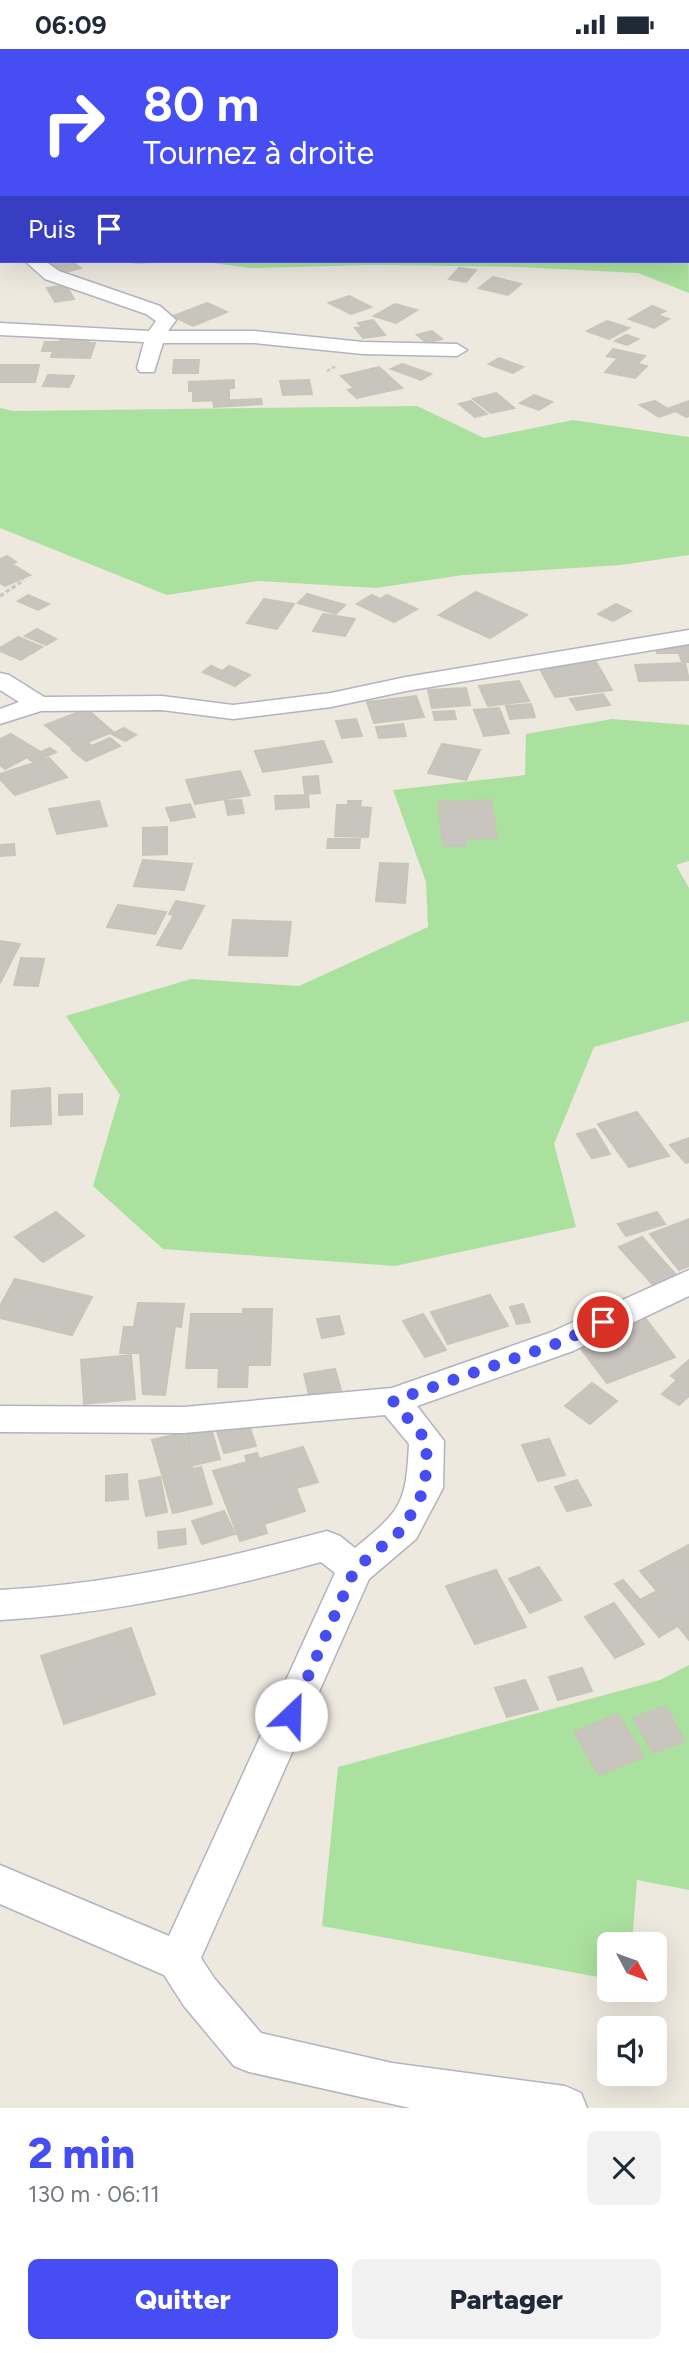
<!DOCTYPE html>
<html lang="fr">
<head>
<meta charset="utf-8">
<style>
  :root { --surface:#fff; --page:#f2f2f3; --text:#1f2937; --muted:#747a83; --accent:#464ef3 }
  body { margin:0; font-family:Figtree,sans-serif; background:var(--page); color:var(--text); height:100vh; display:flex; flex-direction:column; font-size:26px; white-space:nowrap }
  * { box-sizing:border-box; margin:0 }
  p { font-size:23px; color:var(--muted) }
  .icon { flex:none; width:38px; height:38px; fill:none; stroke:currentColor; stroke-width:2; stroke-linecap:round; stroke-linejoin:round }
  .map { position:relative; height:2059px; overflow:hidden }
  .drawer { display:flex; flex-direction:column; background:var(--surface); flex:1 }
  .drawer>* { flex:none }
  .banner { position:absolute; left:0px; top:0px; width:690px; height:214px; box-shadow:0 7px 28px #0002; background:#464ef3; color:#fff; overflow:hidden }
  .needle { width:46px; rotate:131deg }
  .fabs { position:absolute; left:597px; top:1883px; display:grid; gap:14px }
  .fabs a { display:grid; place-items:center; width:70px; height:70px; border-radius:10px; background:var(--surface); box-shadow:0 7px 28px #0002; font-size:35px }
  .pin { position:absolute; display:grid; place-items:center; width:60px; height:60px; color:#fff; margin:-30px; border:4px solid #fff; border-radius:50%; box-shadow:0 2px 7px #0007 }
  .me { position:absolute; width:77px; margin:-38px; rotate:24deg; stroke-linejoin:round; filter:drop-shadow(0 0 5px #0008) }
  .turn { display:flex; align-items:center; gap:24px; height:147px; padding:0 28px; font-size:32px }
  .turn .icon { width:91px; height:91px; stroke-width:2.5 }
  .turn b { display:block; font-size:49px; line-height:60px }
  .then { display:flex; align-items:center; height:66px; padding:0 28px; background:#0003; gap:14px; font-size:26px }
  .round { display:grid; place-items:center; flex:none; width:74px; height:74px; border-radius:10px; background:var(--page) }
  .head { display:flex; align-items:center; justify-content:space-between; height:119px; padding:0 28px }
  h1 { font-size:42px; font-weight:800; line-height:52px; color:var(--accent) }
  .primary-button { display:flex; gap:14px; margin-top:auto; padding:14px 28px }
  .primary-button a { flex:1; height:80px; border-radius:10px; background:var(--accent); color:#fff; font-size:28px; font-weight:800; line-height:80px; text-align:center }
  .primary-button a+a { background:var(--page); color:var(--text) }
  .status { display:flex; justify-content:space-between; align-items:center; height:49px; padding:0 35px; background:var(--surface); direction:ltr }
  .status svg { height:19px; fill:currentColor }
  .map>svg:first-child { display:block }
  .green { fill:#abe19e }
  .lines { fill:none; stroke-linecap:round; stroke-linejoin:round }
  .river { fill:#76bbea; fill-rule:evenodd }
  .building { fill:#c8c5be; stroke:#c8c5b8; stroke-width:2 }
  .minor-casing { stroke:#b2b3bf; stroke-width:3 }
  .path-far1 { stroke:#c8c8c8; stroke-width:2.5; stroke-dasharray:3.5 2; stroke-linecap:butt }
  .path { stroke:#c8c8c8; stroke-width:3.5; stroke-dasharray:4.5 2.5; stroke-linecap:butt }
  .minor { fill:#fff; fill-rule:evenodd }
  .route { stroke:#464ef3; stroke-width:12; stroke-dasharray:0 21.6 }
</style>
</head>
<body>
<div class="status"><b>06:09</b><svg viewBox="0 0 49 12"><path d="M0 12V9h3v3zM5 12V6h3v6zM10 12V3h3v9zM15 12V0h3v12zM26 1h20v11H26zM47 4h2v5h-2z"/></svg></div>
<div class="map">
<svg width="689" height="2059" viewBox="0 0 689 2059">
  <rect width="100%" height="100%" fill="#ede9df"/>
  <!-- green -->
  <path class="green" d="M 0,0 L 363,0 L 366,2 L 2,2 L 2,103 Z
    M 688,171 L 689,244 L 638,224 L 520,218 L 374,216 L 250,219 L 197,212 L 137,215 L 120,212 L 688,212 Z
    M 417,357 L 484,389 L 573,371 L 689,388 L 689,506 L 621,516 L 463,526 L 376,539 L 258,532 L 167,546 L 0,479 L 0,359 L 14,362 Z
    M 612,670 L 689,676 L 689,812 L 676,816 L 689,839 L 689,972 L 594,998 L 554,1095 L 576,1178 L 395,1217 L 163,1200 L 93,1137 L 120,1046 L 66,967 L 191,930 L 299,937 L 428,878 L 426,833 L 393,741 L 525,726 L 526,685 Z
    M 689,1616 L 689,1841 L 637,1831 L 632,1895 L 609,1895 L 609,1930 L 322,1877 L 338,1718 L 660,1631 Z"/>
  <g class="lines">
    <!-- river -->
    <path class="river" d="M 349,0 L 378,0 L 380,2 L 351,2 Z"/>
  </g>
  <!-- building -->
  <path class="building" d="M 53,212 L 70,212 L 81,219 L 58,225 L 43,214 Z
    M 459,219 L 476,221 L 466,233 L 449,230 Z
    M 493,228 L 521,235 L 508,246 L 479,239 Z
    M 66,236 L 74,250 L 55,253 L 47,239 Z
    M 349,247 L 371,258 L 351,265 L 329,254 Z
    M 207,254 L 227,263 L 193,277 L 173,267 Z
    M 395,255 L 417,261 L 396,274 L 374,267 Z
    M 652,257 L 665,262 L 657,266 L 669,270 L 654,279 L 629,270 Z
    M 373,271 L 385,286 L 363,289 L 355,279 L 362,278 L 358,274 Z
    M 607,272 L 629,279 L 609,290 L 587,282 Z
    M 432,282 L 442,290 L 427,294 L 417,286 Z
    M 626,286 L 638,290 L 627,296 L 615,292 Z
    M 61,290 L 89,291 L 88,294 L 95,294 L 90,309 L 51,308 L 53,302 L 42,302 L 45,293 L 60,293 Z
    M 613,300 L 645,307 L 639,313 L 607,307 Z
    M 499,309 L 523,318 L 513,324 L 489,315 Z
    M 617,310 L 647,317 L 635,329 L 605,323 Z
    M 174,311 L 199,311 L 198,324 L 173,324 Z
    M 402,315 L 431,325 L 421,331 L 391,320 Z
    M 0,316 L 39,316 L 35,333 L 0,333 Z
    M 379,318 L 402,339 L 357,349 L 348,341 L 354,339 L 341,327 Z
    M 48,326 L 74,327 L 69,338 L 43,337 Z
    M 234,331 L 234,339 L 229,339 L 229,351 L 193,352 L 193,342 L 189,342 L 189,333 Z
    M 309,331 L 312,345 L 283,346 L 280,332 Z
    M 496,344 L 514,359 L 491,364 L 473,350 Z
    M 534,346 L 552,353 L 539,361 L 520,354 Z
    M 261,350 L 262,355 L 214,358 L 213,352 Z
    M 471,352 L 487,365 L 475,368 L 459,355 Z
    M 655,352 L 673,363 L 659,368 L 640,356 Z
    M 689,352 L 689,367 L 686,368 L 670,359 Z
    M 7,507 L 16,513 L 12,515 L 30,526 L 5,537 L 0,534 L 0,510 Z
    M 476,543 L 527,566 L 490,589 L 439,566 Z
    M 307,545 L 345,556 L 336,565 L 298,554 Z
    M 28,546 L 49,555 L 38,561 L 18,552 Z
    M 372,546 L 380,550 L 387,546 L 417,560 L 394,573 L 357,555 Z
    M 264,550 L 294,555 L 277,580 L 247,574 Z
    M 616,555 L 631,562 L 613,572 L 598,565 Z
    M 323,565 L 355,570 L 345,587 L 313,582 Z
    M 37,580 L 56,590 L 46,596 L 25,587 Z
    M 18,588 L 42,598 L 21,611 L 0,602 L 0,599 Z
    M 689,595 L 689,613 L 682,613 L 679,604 L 657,604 L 655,596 Z
    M 596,613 L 612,641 L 555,648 L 540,620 Z
    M 685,614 L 689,631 L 639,632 L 635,616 Z
    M 211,617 L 222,622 L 229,617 L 250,626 L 235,637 L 203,623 Z
    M 519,632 L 529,652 L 488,657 L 479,637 Z
    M 466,639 L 470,656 L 432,659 L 428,641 Z
    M 603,645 L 610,656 L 577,661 L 570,650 Z
    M 416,647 L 424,668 L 374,674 L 367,653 Z
    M 531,655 L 535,668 L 510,670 L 506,657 Z
    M 499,659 L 509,684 L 484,687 L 474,661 Z
    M 87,660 L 113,683 L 72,699 L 45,676 Z
    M 454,662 L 456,670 L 435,671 L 433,663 Z
    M 356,670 L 362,687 L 342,689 L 336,672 Z
    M 403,675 L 406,687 L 379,689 L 376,678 Z
    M 124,679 L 136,686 L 125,692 L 112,685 Z
    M 11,685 L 39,702 L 5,720 L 0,716 L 0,690 Z
    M 110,689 L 120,697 L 86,712 L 72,701 L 88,694 L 92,697 Z
    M 323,692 L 332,713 L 263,723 L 255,702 Z
    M 442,695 L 480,701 L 466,731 L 428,724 Z
    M 50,699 L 56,703 L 33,713 L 28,709 Z
    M 49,709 L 67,728 L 15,746 L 0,730 L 0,725 Z
    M 240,722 L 250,746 L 195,755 L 186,731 Z
    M 318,727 L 320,744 L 305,745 L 303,728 Z
    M 308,746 L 309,758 L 276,760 L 275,747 Z
    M 241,751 L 244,764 L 228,766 L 225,752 Z
    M 491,751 L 497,789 L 465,790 L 466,797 L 443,797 L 438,753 Z
    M 99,752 L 107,777 L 57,785 L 49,760 Z
    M 348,752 L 361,752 L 360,758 L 371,759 L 368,788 L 335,787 L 337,756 L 348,756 Z
    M 190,755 L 195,768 L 171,772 L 166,759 Z
    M 167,778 L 167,805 L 143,806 L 143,779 Z
    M 328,790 L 360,790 L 359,799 L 327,799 Z
    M 14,795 L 15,806 L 0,807 L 0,796 Z
    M 143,811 L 192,815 L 184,841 L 134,837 Z
    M 380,814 L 408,815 L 405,854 L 376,852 Z
    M 176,852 L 204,857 L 181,900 L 157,896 L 174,866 L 169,865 Z
    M 118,856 L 166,863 L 155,885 L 107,878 Z
    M 233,871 L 291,873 L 287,907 L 229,906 Z
    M 0,892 L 20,895 L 0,934 Z
    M 21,909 L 44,910 L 38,937 L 14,936 Z
    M 50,1039 L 51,1075 L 11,1077 L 12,1042 Z
    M 82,1045 L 82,1065 L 59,1066 L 59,1046 Z
    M 637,1063 L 669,1107 L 629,1118 L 598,1075 Z
    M 595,1080 L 610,1105 L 592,1109 L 577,1085 Z
    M 689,1089 L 689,1113 L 686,1114 L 670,1096 Z
    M 56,1163 L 84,1187 L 43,1213 L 15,1188 Z
    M 657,1163 L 665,1175 L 626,1187 L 618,1175 Z
    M 689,1170 L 689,1217 L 679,1221 L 650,1185 Z
    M 642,1188 L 677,1227 L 654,1237 L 619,1198 Z
    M 15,1230 L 92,1248 L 72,1286 L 0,1269 L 0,1257 Z
    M 490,1246 L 508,1277 L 448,1295 L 431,1263 Z
    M 138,1254 L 184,1255 L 181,1278 L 175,1277 L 165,1346 L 143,1345 L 140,1304 L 120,1304 L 124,1278 L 134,1278 Z
    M 523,1255 L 530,1273 L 517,1275 L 510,1258 Z
    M 243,1260 L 272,1260 L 270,1316 L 248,1316 L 247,1338 L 218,1338 L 219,1319 L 186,1319 L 191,1265 L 243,1265 Z
    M 423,1265 L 446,1301 L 425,1308 L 403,1272 Z
    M 339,1267 L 344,1285 L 322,1289 L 317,1270 Z
    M 646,1270 L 675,1308 L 607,1334 L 578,1296 Z
    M 131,1306 L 135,1350 L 84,1355 L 81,1311 Z
    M 689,1311 L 689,1347 L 679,1356 L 662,1345 L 677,1331 L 671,1327 Z
    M 335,1320 L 341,1341 L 309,1346 L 304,1325 Z
    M 592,1334 L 617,1352 L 590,1375 L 565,1357 Z
    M 247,1370 L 256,1397 L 224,1404 L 215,1376 Z
    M 210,1376 L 220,1410 L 194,1416 L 184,1383 Z
    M 182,1384 L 193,1420 L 201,1418 L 212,1455 L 173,1464 L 152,1391 Z
    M 549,1390 L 565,1426 L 538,1432 L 522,1396 Z
    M 303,1398 L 318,1433 L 296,1439 L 305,1462 L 264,1475 L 267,1484 L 240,1492 L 213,1422 L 247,1413 L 245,1407 L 257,1404 L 259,1410 Z
    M 127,1425 L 128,1450 L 106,1452 L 106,1427 Z
    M 160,1428 L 167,1463 L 146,1467 L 139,1432 Z
    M 577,1431 L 591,1456 L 567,1462 L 555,1438 Z
    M 224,1462 L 235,1485 L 202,1495 L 192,1472 Z
    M 185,1480 L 186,1495 L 159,1499 L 158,1483 Z
    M 689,1496 L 689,1591 L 678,1577 L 659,1588 L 615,1535 L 623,1531 L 640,1551 L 657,1542 L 640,1522 Z
    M 539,1518 L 561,1551 L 530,1564 L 509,1530 Z
    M 496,1521 L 526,1578 L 475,1595 L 446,1537 Z
    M 614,1554 L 644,1595 L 615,1609 L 585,1568 Z
    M 131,1579 L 155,1645 L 64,1675 L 41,1607 Z
    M 582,1619 L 592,1642 L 558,1651 L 549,1628 Z
    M 525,1631 L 538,1660 L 507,1668 L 495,1639 Z
    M 665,1657 L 685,1692 L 653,1704 L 633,1669 Z
    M 618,1665 L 644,1708 L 599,1726 L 574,1683 Z"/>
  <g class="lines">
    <defs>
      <path id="minor" d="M 455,0 L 471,0 L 473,2 L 456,2 Z
        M 0,16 L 2,16 L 2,26 L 0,26 Z
        M 688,64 L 689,64 L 689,74 L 688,74 Z
        M 0,196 L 2,196 L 2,207 L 0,207 Z
        M 25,212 L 45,212 L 59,222 L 160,257 L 176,271 L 168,282 L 254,282 L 363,293 L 457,295 L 467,301 L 457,307 L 363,305 L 254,294 L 163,294 L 154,323 L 140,323 L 137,319 L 144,293 L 0,286 L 0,274 L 149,282 L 156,272 L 146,265 L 45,230 Z
        M 689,581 L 689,595 L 406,642 L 331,658 L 233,670 L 162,661 L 41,662 L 0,675 L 0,660 L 19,653 L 0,641 L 0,624 L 9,626 L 44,648 L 162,647 L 233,656 L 331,644 L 406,628 Z
        M 689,1221 L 689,1247 L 573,1302 L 417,1357 L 444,1392 L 443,1439 L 416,1490 L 369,1530 L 201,1909 L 214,1929 L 261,1984 L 392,2014 L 565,2037 L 581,2044 L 587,2059 L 410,2059 L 249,2023 L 234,2017 L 184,1957 L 164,1926 L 0,1855 L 0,1816 L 169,1887 L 335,1524 L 321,1513 C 215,1542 110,1565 0,1571 L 0,1541 C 112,1535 219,1511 327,1482 L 340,1487 L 355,1499 C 401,1461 406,1456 409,1395 L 385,1366 L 184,1384 L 0,1383 L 0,1357 L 184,1358 L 392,1339 L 549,1284 Z"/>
    </defs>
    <!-- minor casing -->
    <use href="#minor" class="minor-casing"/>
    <!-- path-far1 -->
    <path class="path-far1" d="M 327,322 L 336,317"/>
    <!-- path -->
    <path class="path" d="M 0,547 L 24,531"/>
    <!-- minor -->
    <use href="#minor" class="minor"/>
  </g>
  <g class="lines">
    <!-- route -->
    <path class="route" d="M 291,1666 L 355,1520 L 403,1480 L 425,1439 L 427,1392 L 393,1352 L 561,1293 L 603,1273"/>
  </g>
</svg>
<div class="fabs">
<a><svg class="needle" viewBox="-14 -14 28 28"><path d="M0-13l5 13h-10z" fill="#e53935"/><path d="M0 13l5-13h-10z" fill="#747a83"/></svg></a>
<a><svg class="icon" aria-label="sound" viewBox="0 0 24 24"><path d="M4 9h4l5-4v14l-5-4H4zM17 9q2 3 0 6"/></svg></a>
</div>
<div class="pin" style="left:603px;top:1273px;background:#d93025"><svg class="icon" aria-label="arrive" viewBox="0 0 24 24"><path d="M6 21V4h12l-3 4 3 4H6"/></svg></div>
<svg class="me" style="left:291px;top:1666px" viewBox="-20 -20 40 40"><circle r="19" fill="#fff"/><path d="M0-13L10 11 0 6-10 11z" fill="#464ef3"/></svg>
<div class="banner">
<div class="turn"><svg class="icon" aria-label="right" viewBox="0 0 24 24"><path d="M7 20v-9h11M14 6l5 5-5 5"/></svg><div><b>80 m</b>Tournez à droite</div></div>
<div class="then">Puis<svg class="icon" aria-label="arrive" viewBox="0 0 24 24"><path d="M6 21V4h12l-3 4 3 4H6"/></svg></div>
</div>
</div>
<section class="drawer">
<div class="head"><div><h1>2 min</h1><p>130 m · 06:11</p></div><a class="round"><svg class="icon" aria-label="close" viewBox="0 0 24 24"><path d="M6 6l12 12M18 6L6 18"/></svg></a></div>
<div class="primary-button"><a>Quitter</a><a>Partager</a></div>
</section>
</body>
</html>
